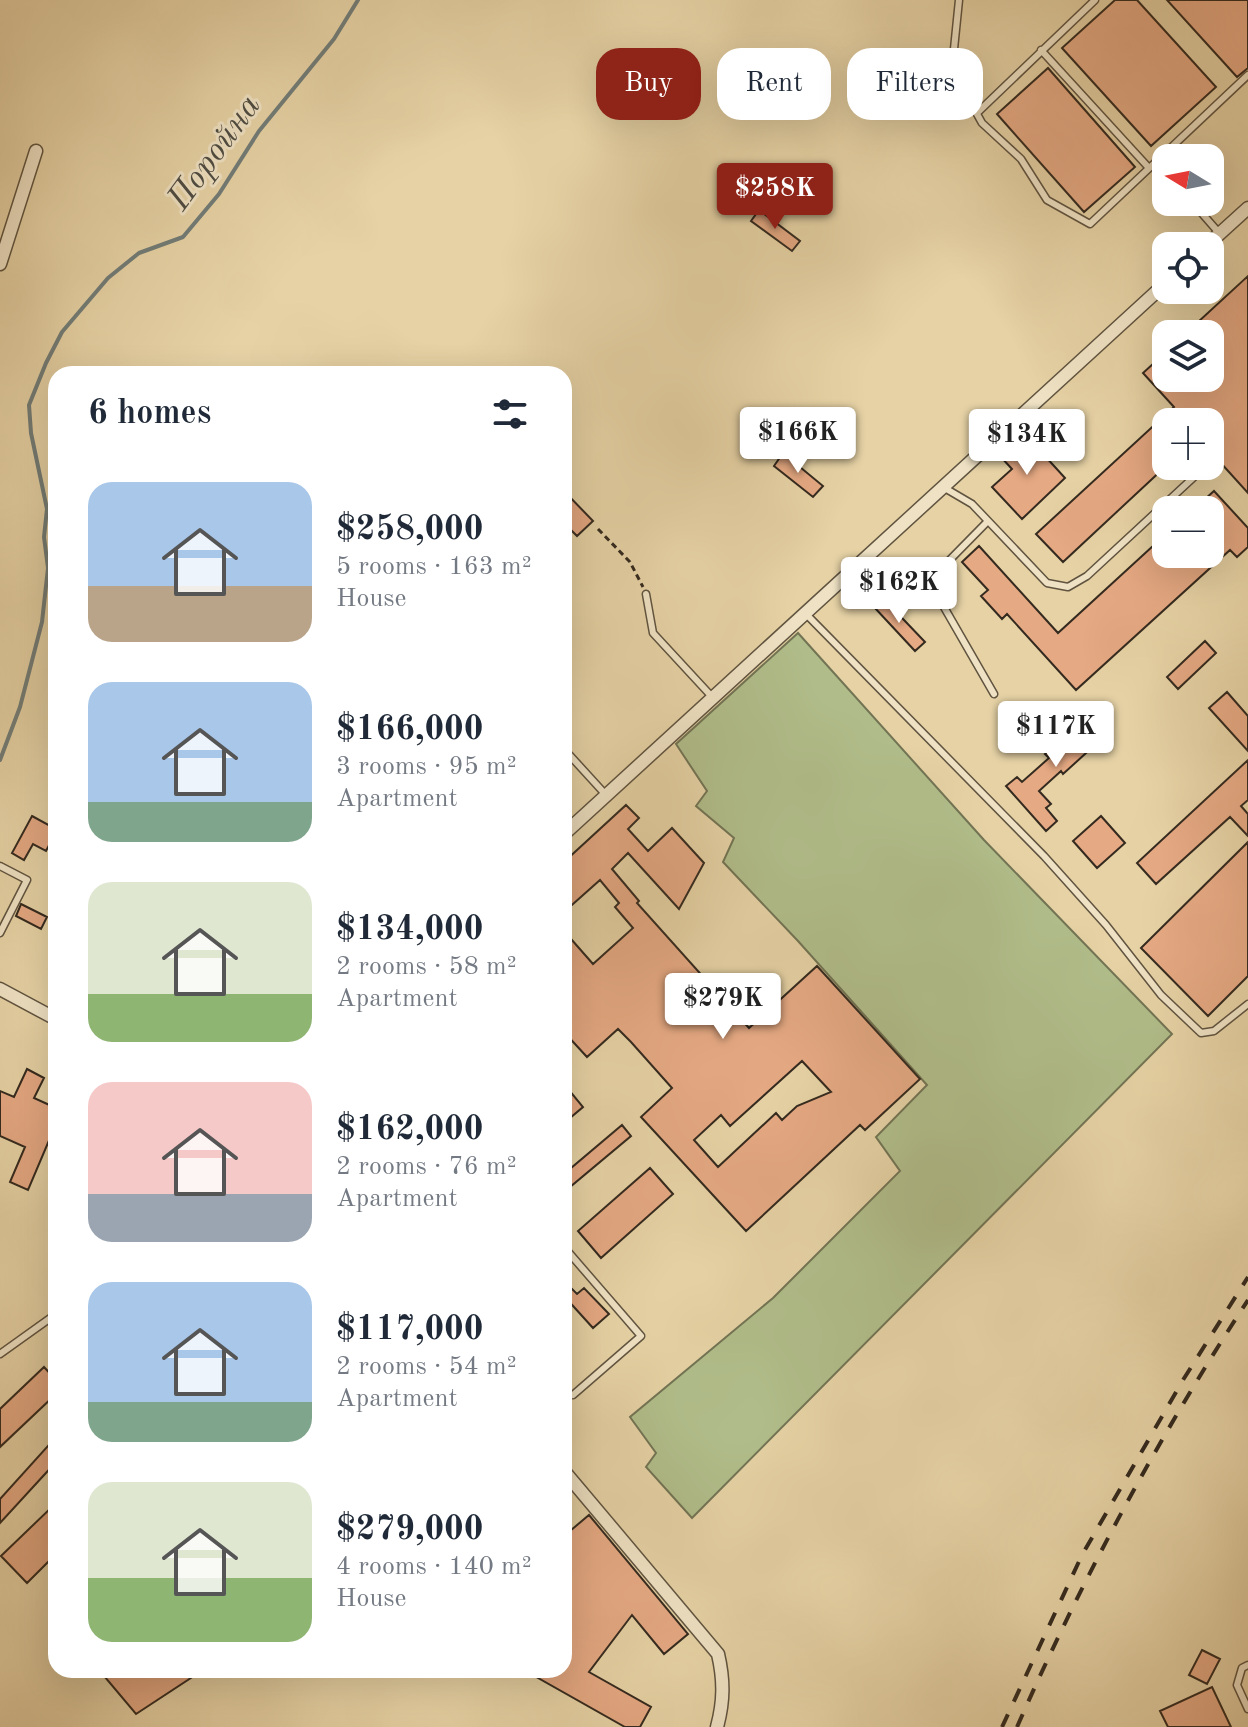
<!DOCTYPE html>
<meta charset="utf-8">
<style>
body{margin:0;font-family:"Old Standard TT",serif;background:#f2f2f3;color:#1f2937;height:100vh;display:flex;flex-direction:column;font-size:30px;white-space:nowrap}
*{box-sizing:border-box;margin:0}
p{font-size:26px;color:#747a83}
.icon{flex:none;width:44px;height:44px;fill:none;stroke:currentColor;stroke-width:2;stroke-linecap:round;stroke-linejoin:round}
.map{position:relative;flex:1;overflow:hidden}
.panel{position:absolute;left:48px;top:366px;width:524px;height:1312px;display:flex;flex-direction:column;background:#fff;border-radius:24px;box-shadow:0 8px 32px #0002}
.panel>*{flex:none}
.guide{position:absolute;left:596px;top:48px;width:532px;height:72px;display:flex;gap:16px}
.needle{width:52px;rotate:280deg}
.buttons{position:absolute;left:1152px;top:144px;display:grid;gap:16px}
.buttons a{display:grid;place-items:center;width:72px;height:72px;border-radius:16px;background:#fff;box-shadow:0 8px 32px #0002;font-size:40px}
.price{position:absolute;translate:-50% -68px;padding:0 18px;border-radius:8px;background:#fff;color:#222;font-size:26px;line-height:52px;filter:drop-shadow(0 2px 4px #0008)}
.price::after{content:'';position:absolute;left:50%;top:48px;width:24px;height:18px;margin-left:-12px;background:inherit;clip-path:polygon(0 0,100% 0,50% 100%)}
.price.active{background:#8f2418;color:#fff}
ul{padding:0;list-style:none}
li{display:flex;align-items:center;gap:24px;height:200px;padding:0 40px}
li span{display:grid;place-items:center;flex:none;width:224px;height:160px;border-radius:24px;color:#555}
li>.icon{margin-inline-start:auto}
span .icon{width:96px;height:96px;fill:#fffc;stroke-width:1}
li b{font-size:34px}
h2{display:flex;justify-content:space-between;align-items:center;height:96px;padding:0 40px;font-size:34px}
.pill{padding:0 28px;border-radius:24px;background:#fff;box-shadow:0 8px 32px #0002;font-size:28px;line-height:72px}
.pill.active{background:#8f2418;color:#fff}
.map>svg:first-child{display:block}
</style>
<div class="map">
<svg width="1248" height="1727" viewBox="0 0 1248 1727">
<rect width="100%" height="100%" fill="#e6d2a5"/>
<filter id="stains"><feTurbulence type="fractalNoise" baseFrequency=".0025" numOctaves="4"/><feColorMatrix values="0 0 0 0 .2 0 0 0 0 .09 0 0 0 0 .02 0 0 0 .5 -.17"/></filter>
<radialGradient id="worn" r=".72"><stop offset=".6" stop-color="#630" stop-opacity="0"/><stop offset="1" stop-color="#630" stop-opacity=".3"/></radialGradient>
<path fill="#b0bd8a" stroke="#727454" stroke-width="2" d="M 798,633 L 984,840 L 1172,1034 L 692,1518 L 646,1467 L 656,1453 L 630,1417 L 773,1298 L 900,1171 L 876,1137 L 927,1085 L 798,941 L 723,862 L 734,838 L 696,806 L 707,791 L 676,744 Z"/>
<g fill="none" stroke-linecap="round" stroke-linejoin="round">
<path stroke="#727d78" stroke-width="4" d="M 0,760 L 20,707 L 42,622 L 48,568 L 44,537 L 47,509 L 31,433 L 29,405 L 46,363 L 62,332 L 108,278 L 139,253 L 183,237 L 219,194 L 259,131 L 334,39 L 358,0"/>
</g>
<path fill="#e5a983" stroke="#342a1f" stroke-width="2" fill-rule="evenodd" d="M 1115,0 L 1137,0 L 1216,87 L 1151,146 L 1062,48 Z
M 1167,0 L 1248,0 L 1248,68 L 1237,77 Z
M 1048,68 L 1135,167 L 1084,212 L 997,114 Z
M 759,210 L 800,241 L 792,251 L 751,221 Z
M 1248,276 L 1248,493 L 1210,451 L 1210,422 L 1166,422 L 1166,466 L 1063,562 L 1036,534 L 1174,407 L 1143,373 L 1166,352 L 1166,378 L 1210,378 L 1210,334 L 1185,334 Z
M 1024,433 L 1065,478 L 1022,519 L 992,487 L 1012,469 L 1000,456 Z
M 783,453 L 823,486 L 813,497 L 774,466 Z
M 564,491 L 593,521 L 577,536 L 564,523 Z
M 1214,491 L 1248,528 L 1248,547 L 1237,557 L 1230,550 L 1076,690 L 1007,614 L 1002,619 L 981,596 L 988,590 L 962,562 L 979,546 L 1058,633 L 1166,534 L 1166,554 L 1210,554 L 1210,510 L 1193,510 Z
M 883,598 L 925,642 L 915,651 L 874,607 Z
M 1205,641 L 1216,653 L 1178,689 L 1167,677 Z
M 1227,692 L 1248,716 L 1248,751 L 1209,708 Z
M 1089,714 L 1107,734 L 1063,774 L 1061,771 L 1039,791 L 1051,804 L 1046,808 L 1057,821 L 1046,831 L 1006,786 L 1017,777 L 1022,782 L 1049,758 L 1045,754 Z
M 1248,760 L 1248,800 L 1241,806 L 1248,814 L 1248,836 L 1230,817 L 1156,884 L 1137,863 Z
M 626,805 L 639,818 L 628,829 L 648,851 L 672,828 L 704,863 L 679,909 L 628,853 L 612,869 L 639,901 L 637,903 L 749,1028 L 817,966 L 920,1079 L 865,1130 L 860,1125 L 746,1231 L 641,1117 L 672,1088 L 631,1042 L 618,1029 L 587,1057 L 564,1032 L 564,931 L 593,964 L 633,928 L 615,907 L 619,903 L 600,880 L 564,912 L 564,862 ZM 802,1061 L 831,1092 L 797,1106 L 782,1120 L 776,1113 L 718,1167 L 694,1140 L 721,1115 L 730,1126 Z
M 32,816 L 56,829 L 56,832 L 46,851 L 33,844 L 24,860 L 12,853 Z
M 1101,816 L 1125,843 L 1097,868 L 1073,841 Z
M 1248,842 L 1248,976 L 1208,1016 L 1141,948 Z
M 21,904 L 47,917 L 41,929 L 16,916 Z
M 27,1069 L 44,1078 L 34,1098 L 56,1108 L 56,1124 L 28,1190 L 10,1182 L 25,1147 L 0,1136 L 0,1091 L 14,1097 Z
M 564,1084 L 583,1107 L 564,1123 Z
M 622,1125 L 631,1136 L 564,1192 L 564,1174 Z
M 650,1168 L 673,1194 L 601,1258 L 578,1231 Z
M 564,1281 L 577,1294 L 584,1288 L 609,1314 L 593,1328 L 564,1296 Z
M 44,1367 L 56,1380 L 56,1394 L 0,1447 L 0,1409 Z
M 56,1437 L 56,1462 L 0,1523 L 0,1499 Z
M 56,1503 L 56,1554 L 27,1583 L 1,1556 Z
M 589,1515 L 688,1634 L 664,1654 L 632,1615 L 589,1672 L 651,1707 L 640,1727 L 625,1727 L 524,1670 L 564,1670 L 564,1536 Z
M 1202,1650 L 1220,1659 L 1207,1684 L 1189,1675 Z
M 99,1670 L 203,1670 L 136,1714 Z
M 1212,1687 L 1231,1727 L 1168,1727 L 1160,1711 Z"/>
<g fill="none" stroke-linecap="round" stroke-linejoin="round">
<g stroke="#605440" stroke-width="9">
<path id="lane" d="M 959,0 L 954,49 L 967,96 L 982,123 L 1021,159 L 1047,200 L 1090,224 L 1248,75
M 1041,50 L 1149,168
M 977,113 L 1095,0
M 1156,161 L 1166,173
M 1192,202 L 1220,234
M 943,487 L 972,504 L 1047,583 L 1068,587 L 1087,576 L 1194,477
M 988,521 L 929,581 L 994,694
M 646,594 L 653,633 L 714,699
M 805,613 L 1044,856 L 1106,925 L 1161,995 L 1201,1033 L 1214,1031 L 1248,1004
M 564,749 L 606,795
M 0,866 L 27,880 L 0,933
M 564,1247 L 641,1336 L 573,1395
M 0,1354 L 56,1314
M 1248,1665 L 1242,1668 L 1237,1685 L 1248,1709"/>
</g>
<g stroke="#605440" stroke-width="15">
<path id="street" d="M 1206,246 L 1248,208
M 0,264 L 36,151
M 564,834 L 1166,283
M 0,989 L 56,1019
M 564,1471 L 718,1654 C 724,1680 724,1701 717,1727"/>
</g>
<path stroke="#342a1f" stroke-width="3" stroke-dasharray="6 4" stroke-linecap="butt" d="M 598,529 L 630,562 L 643,587"/>
<use href="#lane" stroke="#efe2c4" stroke-width="6"/>
<use href="#street" stroke="#efe2c4" stroke-width="12"/>
<path stroke="#342a1f" stroke-width="4" stroke-dasharray="14 14" stroke-linecap="butt" d="M 1002,1727 L 1082,1555 L 1183,1380 L 1248,1277
M 1017,1727 C 1082,1579 1159,1436 1248,1300"/>
</g>
<g text-anchor="middle" dominant-baseline="central" stroke-width="6" stroke-linejoin="round" paint-order="stroke">
<g font-size="34" font-style="italic" fill="#4e4d44" stroke="#efe2c4">
<text transform="translate(215 153) rotate(-54)">Поройна</text>
</g>
</g>
<rect width="100%" height="100%" filter="url(#stains)"/>
<rect width="100%" height="100%" fill="url(#worn)"/>
</svg>
<div class="buttons">
<a><svg class="needle" viewBox="-14 -14 28 28"><path d="M0-13l5 13h-10z" fill="#e53935"/><path d="M0 13l5-13h-10z" fill="#747a83"/></svg></a>
<a><svg class="icon" aria-label="locate" viewBox="0 0 24 24"><circle cx="12" cy="12" r="6"/><path d="M12 2v4M12 18v4M2 12h4M18 12h4"/></svg></a>
<a><svg class="icon" aria-label="layers" viewBox="0 0 24 24"><path d="M12 4l9 5-9 5-9-5zM3 14l9 5 9-5"/></svg></a>
<a>+</a>
<a>−</a>
</div>
<b class="price active" style="left:775px;top:231px">$258K</b>
<b class="price" style="left:798px;top:475px">$166K</b>
<b class="price" style="left:1027px;top:477px">$134K</b>
<b class="price" style="left:899px;top:625px">$162K</b>
<b class="price" style="left:1056px;top:769px">$117K</b>
<b class="price" style="left:723px;top:1041px">$279K</b>
<div class="guide">
<a class="pill active">Buy</a>
<a class="pill">Rent</a>
<a class="pill">Filters</a>
</div>
<section class="panel">
<h2>6 homes<svg class="icon" aria-label="filters" viewBox="0 0 24 24"><path d="M4 7h16M4 17h16"/><circle cx="9" cy="7" r="2"/><circle cx="15" cy="17" r="2"/></svg></h2>
<ul>
<li><span style="background:linear-gradient(#a9c7e8 65%,#b9a48a 0)"><svg class="icon" aria-label="home" viewBox="0 0 24 24"><path d="M3 11l9-7 9 7M6 9v11h12V9"/></svg></span><div><b>$258,000</b><p>5 rooms · 163 m²</p><p>House</p></div></li>
<li><span style="background:linear-gradient(#a9c7e8 75%,#7fa58c 0)"><svg class="icon" aria-label="home" viewBox="0 0 24 24"><path d="M3 11l9-7 9 7M6 9v11h12V9"/></svg></span><div><b>$166,000</b><p>3 rooms · 95 m²</p><p>Apartment</p></div></li>
<li><span style="background:linear-gradient(#dfe7d0 70%,#8fb573 0)"><svg class="icon" aria-label="home" viewBox="0 0 24 24"><path d="M3 11l9-7 9 7M6 9v11h12V9"/></svg></span><div><b>$134,000</b><p>2 rooms · 58 m²</p><p>Apartment</p></div></li>
<li><span style="background:linear-gradient(#f6c9c9 70%,#9aa5b1 0)"><svg class="icon" aria-label="home" viewBox="0 0 24 24"><path d="M3 11l9-7 9 7M6 9v11h12V9"/></svg></span><div><b>$162,000</b><p>2 rooms · 76 m²</p><p>Apartment</p></div></li>
<li><span style="background:linear-gradient(#a9c7e8 75%,#7fa58c 0)"><svg class="icon" aria-label="home" viewBox="0 0 24 24"><path d="M3 11l9-7 9 7M6 9v11h12V9"/></svg></span><div><b>$117,000</b><p>2 rooms · 54 m²</p><p>Apartment</p></div></li>
<li><span style="background:linear-gradient(#dfe7d0 60%,#8fb573 0)"><svg class="icon" aria-label="home" viewBox="0 0 24 24"><path d="M3 11l9-7 9 7M6 9v11h12V9"/></svg></span><div><b>$279,000</b><p>4 rooms · 140 m²</p><p>House</p></div></li>
</ul>
</section>
</div>
